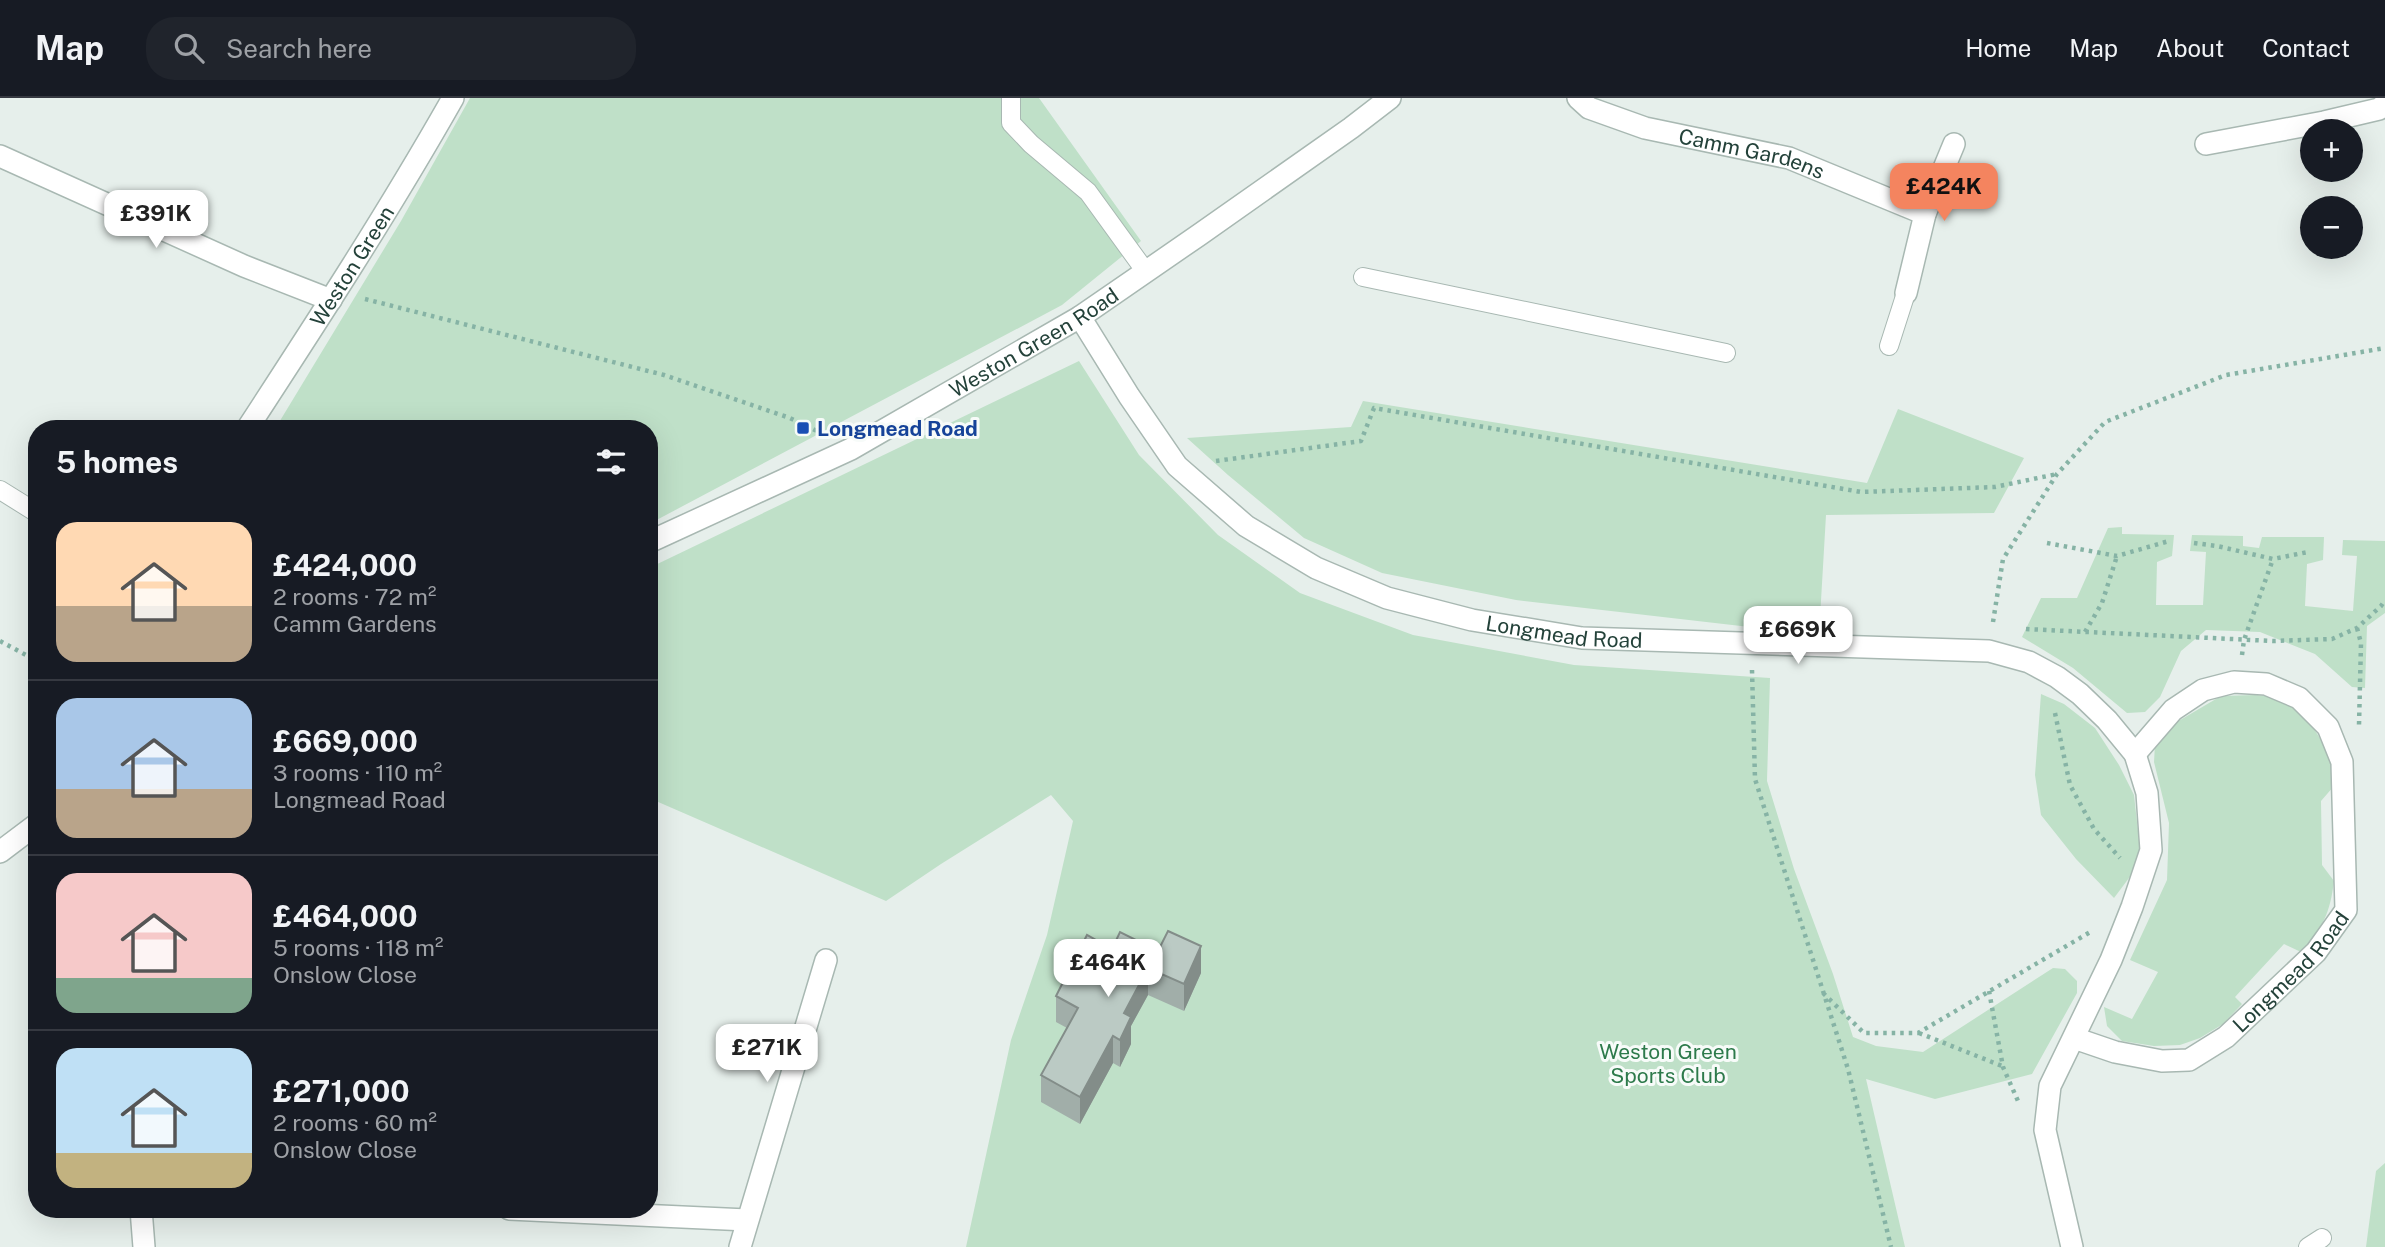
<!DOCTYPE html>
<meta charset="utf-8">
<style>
body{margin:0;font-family:"Public Sans",sans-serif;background:#20242c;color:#f1f3f6;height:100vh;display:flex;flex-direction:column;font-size:26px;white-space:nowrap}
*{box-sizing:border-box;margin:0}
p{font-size:23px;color:#9ea1a6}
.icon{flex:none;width:38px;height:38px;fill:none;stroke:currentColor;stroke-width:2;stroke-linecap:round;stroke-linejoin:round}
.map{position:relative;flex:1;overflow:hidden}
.side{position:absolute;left:28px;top:322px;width:630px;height:798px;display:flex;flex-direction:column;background:#171b24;border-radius:28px;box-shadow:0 7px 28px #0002}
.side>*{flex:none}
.fabs{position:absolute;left:2300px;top:21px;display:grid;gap:14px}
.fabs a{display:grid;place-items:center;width:63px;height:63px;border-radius:50%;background:#171b24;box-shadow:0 7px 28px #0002;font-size:35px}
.price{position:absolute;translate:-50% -60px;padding:0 16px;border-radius:14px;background:#fff;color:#222;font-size:23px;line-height:46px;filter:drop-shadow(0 2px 4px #0008)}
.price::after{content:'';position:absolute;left:50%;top:42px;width:21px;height:16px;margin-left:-10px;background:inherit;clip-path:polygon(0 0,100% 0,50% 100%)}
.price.current{background:#f4845f;color:#111}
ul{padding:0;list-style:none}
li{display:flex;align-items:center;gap:21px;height:175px;padding:0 28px}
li+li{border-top:2px solid #363941}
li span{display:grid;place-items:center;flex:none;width:196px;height:140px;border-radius:21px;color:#555}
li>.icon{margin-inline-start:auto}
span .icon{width:84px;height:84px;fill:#fffc;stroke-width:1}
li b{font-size:30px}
h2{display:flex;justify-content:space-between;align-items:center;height:84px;padding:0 28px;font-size:30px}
header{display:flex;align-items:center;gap:42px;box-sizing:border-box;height:98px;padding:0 35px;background:#171b24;border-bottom:2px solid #363941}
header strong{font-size:33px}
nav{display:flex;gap:38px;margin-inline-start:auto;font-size:24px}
.search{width:490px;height:63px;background:#20242c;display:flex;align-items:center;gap:18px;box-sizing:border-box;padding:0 24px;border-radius:28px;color:#9ea1a6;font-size:26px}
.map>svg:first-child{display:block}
</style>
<header>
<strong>Map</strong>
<div class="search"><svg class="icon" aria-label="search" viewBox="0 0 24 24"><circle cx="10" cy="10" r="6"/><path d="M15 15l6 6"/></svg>Search here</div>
<nav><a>Home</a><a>Map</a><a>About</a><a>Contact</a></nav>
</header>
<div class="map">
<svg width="2385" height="1149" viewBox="0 0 2385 1149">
<rect width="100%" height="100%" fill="#e6efeb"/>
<path fill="#bfe0c8" d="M 470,0 L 1039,0 L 1141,143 L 1062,207 L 649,426 L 649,331 L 275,331 L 401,123 Z
M 1079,263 L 1139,357 L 1218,437 L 1300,495 L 1413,537 L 1574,567 L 1770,580 L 1767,683 L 1794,771 L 1833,876 L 1853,939 L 1876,948 L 1923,954 L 2053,870 L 2065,871 L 2077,883 L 2077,895 L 2032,976 L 1935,1001 L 1866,981 L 1905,1149 L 966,1149 L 1011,942 L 1047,837 L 1073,723 L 1051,697 L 941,766 L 886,803 L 649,700 L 649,470 Z
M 1363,303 L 1867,385 L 1898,311 L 2024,360 L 1994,415 L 1826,417 L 1819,537 L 1516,502 L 1382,475 L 1304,440 L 1228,377 L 1187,340 L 1351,329 Z
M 2122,429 L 2122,436 L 2174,437 L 2172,458 L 2157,464 L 2156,507 L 2203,507 L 2206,454 L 2190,453 L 2192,437 L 2243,438 L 2243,448 L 2259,450 L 2262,439 L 2324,439 L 2323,462 L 2307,466 L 2305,508 L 2353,513 L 2357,458 L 2342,457 L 2343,442 L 2385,443 L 2385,515 L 2367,528 L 2365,590 L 2352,589 L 2315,556 L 2260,534 L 2206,532 L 2181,553 L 2160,599 L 2145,614 L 2127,615 L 2073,570 L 2022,539 L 2041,500 L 2077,500 L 2108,430 Z
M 2041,596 L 2064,606 L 2095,630 L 2119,667 L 2134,697 L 2140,751 L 2135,772 L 2114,800 L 2076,761 L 2041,717 L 2035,677 Z
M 2255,597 C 2263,598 2274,598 2282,602 C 2313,619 2332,654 2334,688 L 2321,703 L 2322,767 L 2334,783 C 2330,815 2323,830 2301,854 L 2284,846 L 2235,899 L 2242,906 L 2223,926 L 2200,940 L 2180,947 L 2154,948 L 2122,943 L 2107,928 L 2104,909 L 2132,921 L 2158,874 L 2130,862 L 2167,782 L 2169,725 L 2154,664 L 2155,646 L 2170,628 L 2221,598 Z
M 2385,1065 L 2385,1149 L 2366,1149 L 2376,1073 Z"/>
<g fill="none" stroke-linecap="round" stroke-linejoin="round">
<g stroke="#a8b8b2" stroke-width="20">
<path id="lane" d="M 1011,0 L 1011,25 L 1031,46 L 1088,94 L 1146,174
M 1363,179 L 1726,255
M 1889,248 L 1906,195
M 0,392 L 37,415
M 2308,1149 L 2322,1140"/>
</g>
<g stroke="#a8b8b2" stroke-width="24">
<g id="street">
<path id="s1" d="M 1578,0 L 1589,10 L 1645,30 L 1789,60 L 1925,116"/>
<path d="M 2206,46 L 2324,24 L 2379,11 L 2385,6"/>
<path d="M 0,58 L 244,168 L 331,202"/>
<path d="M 1906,195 L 1925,116 L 1954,46"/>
<path id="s2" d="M 1080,219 L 1129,298 L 1177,368 L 1246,428 L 1316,470 L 1387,500 L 1472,522 L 1582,540 L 1989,553 L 2029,564 L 2057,579 L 2080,596 L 2107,622 L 2135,656 L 2147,695 L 2151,752 L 2132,809 L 2111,862 L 2050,988 L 2045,1032 L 2072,1149"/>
<path id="s3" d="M 247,331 C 318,222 389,113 453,0"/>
<path id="s4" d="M 649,444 L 851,351 L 1080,219 L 1199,137 L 1351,30 L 1390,0"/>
<path d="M 0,754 L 37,726"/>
<path id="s5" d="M 2074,940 L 2115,954 L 2162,963 L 2189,962 L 2226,939 L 2316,854 L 2346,812 L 2342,664 L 2328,629 L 2299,600 L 2266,586 L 2234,584 L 2203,592 L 2173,612 L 2135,656"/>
<path d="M 141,1111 L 144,1149"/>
<path d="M 509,1111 L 747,1122"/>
<path d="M 740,1149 L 826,862"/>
</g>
</g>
<path stroke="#86b3a5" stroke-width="4.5" stroke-dasharray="3.5 5" stroke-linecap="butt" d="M 365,201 L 664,277 L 790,320 L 819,334
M 1216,363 L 1361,343 L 1374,310 L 1861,394 L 1995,389 L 2057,376
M 2047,445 L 2117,458 L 2169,443
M 2194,445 L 2217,448 L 2273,461 L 2308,454
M 1993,524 L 2003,461 L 2057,376 L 2105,324 L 2226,277 L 2385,250
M 2357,530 L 2361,545 L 2359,627
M 2026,531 L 2273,543 L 2332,541 L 2357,530 L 2381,508 L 2385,502
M 2085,534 L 2102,505 L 2117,458
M 0,543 L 37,563
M 2242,557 L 2244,542 L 2273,461
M 1752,572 L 1755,681 L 1848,971 L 1891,1149
M 2055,615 L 2070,687 L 2094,731 L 2120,760
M 1989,893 L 2003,969 L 2018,1003
M 1823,895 L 1864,935 L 1918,935 L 2092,833
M 1919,935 L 2002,968"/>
<use href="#lane" stroke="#fff" stroke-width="18"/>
<use href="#street" stroke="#fff" stroke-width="21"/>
</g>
<path fill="#a1aea9" d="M 1112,851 L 1201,875 L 1184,913 L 1148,897 L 1131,928 L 1131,946 L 1120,969 L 1113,965 L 1080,1026 L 1041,1004 L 1041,977 L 1067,930 L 1056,924 L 1056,898 Z"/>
<path fill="#838d89" d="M 1201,848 L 1201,875 L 1184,913 L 1184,886 Z
M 1148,870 L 1148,897 L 1131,928 L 1131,946 L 1120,969 L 1120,942 L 1124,915 Z
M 1113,938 L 1113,965 L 1080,1026 L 1080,999 Z"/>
<path fill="#bbcac4" stroke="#838d89" stroke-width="2" d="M 1168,833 L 1201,848 L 1184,886 L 1148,870 L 1124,915 L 1131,919 L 1120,942 L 1113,938 L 1080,999 L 1041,977 L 1078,910 L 1056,898 L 1087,837 L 1112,851 L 1120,834 L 1158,853 Z"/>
<rect fill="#1a4fb4" stroke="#f7fbf9" stroke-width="2.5" x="796" y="323" width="14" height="14" rx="3.5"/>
<g text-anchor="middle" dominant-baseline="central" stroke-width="6" stroke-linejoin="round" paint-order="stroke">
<g font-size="21" fill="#24423a" stroke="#f7fbf9">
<text stroke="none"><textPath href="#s1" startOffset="184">Camm Gardens</textPath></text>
<text stroke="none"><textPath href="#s3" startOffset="194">Weston Green</textPath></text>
<text stroke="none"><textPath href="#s4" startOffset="434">Weston Green Road</textPath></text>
<text stroke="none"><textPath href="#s2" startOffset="609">Longmead Road</textPath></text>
<text stroke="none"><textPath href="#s5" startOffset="254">Longmead Road</textPath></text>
</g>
<g font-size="21" font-weight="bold" fill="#164399" stroke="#f7fbf9" text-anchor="start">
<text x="817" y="330">Longmead Road</text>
</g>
<g font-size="21" fill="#2d7a4b" stroke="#f7fbf9">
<text x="1668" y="953">Weston Green<tspan x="1668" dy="24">Sports Club</tspan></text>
</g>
</g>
</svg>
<div class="fabs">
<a>+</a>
<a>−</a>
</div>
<b class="price current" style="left:1944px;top:125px">£424K</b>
<b class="price" style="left:156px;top:152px">£391K</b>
<b class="price" style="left:1798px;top:568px">£669K</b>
<b class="price" style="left:1108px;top:901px">£464K</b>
<b class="price" style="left:767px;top:986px">£271K</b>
<section class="side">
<h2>5 homes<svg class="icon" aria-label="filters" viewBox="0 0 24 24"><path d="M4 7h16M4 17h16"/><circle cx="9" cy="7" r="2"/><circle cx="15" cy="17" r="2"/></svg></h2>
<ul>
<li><span style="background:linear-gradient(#ffd9b3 60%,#b9a48a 0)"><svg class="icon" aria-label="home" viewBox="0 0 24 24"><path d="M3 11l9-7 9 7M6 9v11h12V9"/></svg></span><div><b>£424,000</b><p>2 rooms · 72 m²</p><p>Camm Gardens</p></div></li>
<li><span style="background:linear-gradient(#a9c7e8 65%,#b9a48a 0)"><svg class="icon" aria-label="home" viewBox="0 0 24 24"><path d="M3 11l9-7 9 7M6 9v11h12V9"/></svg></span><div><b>£669,000</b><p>3 rooms · 110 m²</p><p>Longmead Road</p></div></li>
<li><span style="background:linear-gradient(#f6c9c9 75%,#7fa58c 0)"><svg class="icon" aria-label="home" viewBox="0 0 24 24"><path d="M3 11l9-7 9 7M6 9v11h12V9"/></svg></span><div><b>£464,000</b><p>5 rooms · 118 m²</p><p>Onslow Close</p></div></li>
<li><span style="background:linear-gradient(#bfe0f5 75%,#c2b280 0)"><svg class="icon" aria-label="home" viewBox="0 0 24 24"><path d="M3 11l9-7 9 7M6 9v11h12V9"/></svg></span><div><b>£271,000</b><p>2 rooms · 60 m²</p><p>Onslow Close</p></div></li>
</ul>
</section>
</div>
